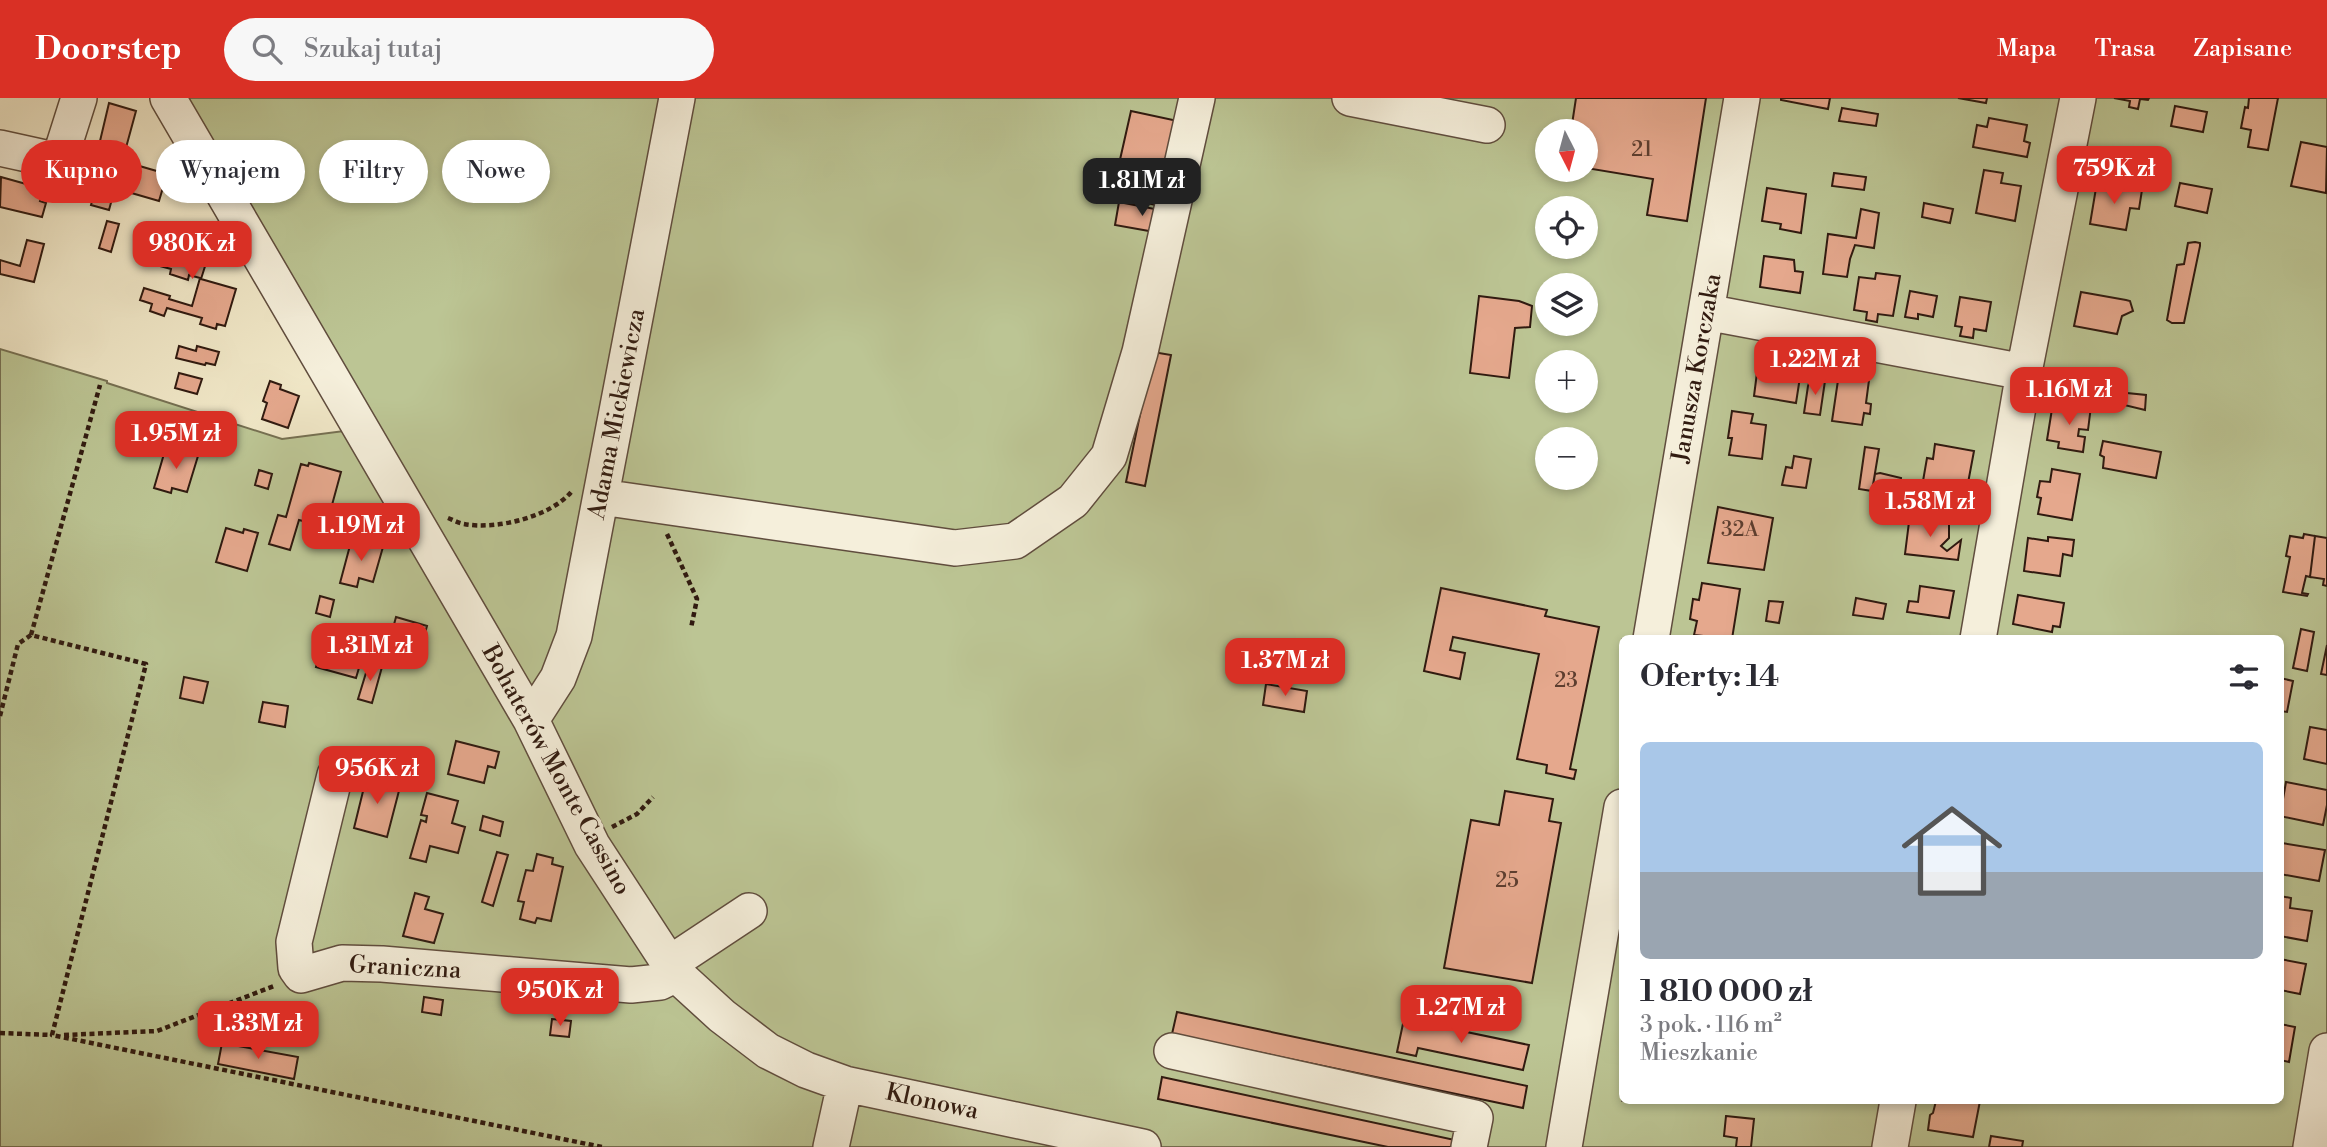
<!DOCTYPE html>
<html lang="pl">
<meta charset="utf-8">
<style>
body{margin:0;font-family:"Libre Bodoni",serif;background:#f7f7f7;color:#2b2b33;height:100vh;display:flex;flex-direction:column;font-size:26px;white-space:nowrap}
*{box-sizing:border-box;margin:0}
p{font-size:23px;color:#7c7c81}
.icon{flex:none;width:38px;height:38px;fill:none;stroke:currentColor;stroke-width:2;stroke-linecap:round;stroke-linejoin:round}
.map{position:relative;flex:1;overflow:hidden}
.drawer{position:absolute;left:1619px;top:537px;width:665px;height:469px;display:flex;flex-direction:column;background:#fff;border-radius:10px;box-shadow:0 4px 10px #0003}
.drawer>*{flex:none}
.hud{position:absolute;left:21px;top:42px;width:665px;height:63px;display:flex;gap:14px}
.needle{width:46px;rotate:174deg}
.fabs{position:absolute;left:1535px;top:21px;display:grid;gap:14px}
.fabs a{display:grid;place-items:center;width:63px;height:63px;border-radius:50%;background:#fff;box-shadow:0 4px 10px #0003;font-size:35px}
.price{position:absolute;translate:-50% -60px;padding:0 16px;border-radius:14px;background:#d93025;color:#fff;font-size:23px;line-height:46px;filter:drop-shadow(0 2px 4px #0008)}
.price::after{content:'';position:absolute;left:50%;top:42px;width:21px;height:16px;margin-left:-10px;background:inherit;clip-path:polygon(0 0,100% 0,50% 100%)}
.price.selected{background:#222;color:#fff}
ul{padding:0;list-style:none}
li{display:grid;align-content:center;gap:14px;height:371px;padding:0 21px}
li span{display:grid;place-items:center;height:217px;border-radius:10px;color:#555}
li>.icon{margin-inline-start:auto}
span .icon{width:126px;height:126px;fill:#fffc;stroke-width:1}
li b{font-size:30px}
h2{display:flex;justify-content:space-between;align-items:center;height:84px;padding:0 21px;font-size:30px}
.pill{padding:0 24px;border-radius:32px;background:#fff;box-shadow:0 4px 10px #0003;font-size:24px;line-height:63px}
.pill.selected{background:#d93025;color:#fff}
header{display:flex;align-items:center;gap:42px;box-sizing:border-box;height:98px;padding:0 35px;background:#d93025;color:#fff}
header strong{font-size:33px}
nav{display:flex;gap:38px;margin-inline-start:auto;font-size:24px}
.search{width:490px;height:63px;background:#f7f7f7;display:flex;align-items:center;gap:18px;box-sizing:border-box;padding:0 24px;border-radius:38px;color:#7c7c81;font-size:26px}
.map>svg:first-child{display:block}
</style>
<header>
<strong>Doorstep</strong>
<div class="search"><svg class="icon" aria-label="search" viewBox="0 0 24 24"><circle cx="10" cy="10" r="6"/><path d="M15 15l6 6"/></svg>Szukaj tutaj</div>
<nav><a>Mapa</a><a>Trasa</a><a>Zapisane</a></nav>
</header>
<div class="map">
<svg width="2327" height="1049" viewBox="0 0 2327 1049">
<rect width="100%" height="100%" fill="#f0e7c7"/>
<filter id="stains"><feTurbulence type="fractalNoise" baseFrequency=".00286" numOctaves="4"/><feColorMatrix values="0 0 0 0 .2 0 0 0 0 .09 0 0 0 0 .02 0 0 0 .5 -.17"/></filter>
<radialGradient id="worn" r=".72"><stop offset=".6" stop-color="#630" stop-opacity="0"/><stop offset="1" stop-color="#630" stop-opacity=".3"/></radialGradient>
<path fill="#bcc594" stroke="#767052" stroke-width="2" fill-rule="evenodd" d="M 161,0 L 2327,0 L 2327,1049 L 0,1049 L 0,251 L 107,283 L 107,285 L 282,341 L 360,331 ZM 1547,33 L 1586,33 L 1586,72 L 1547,72 ZM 1547,110 L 1586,110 L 1586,149 L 1547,149 ZM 1547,187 L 1586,187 L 1586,226 L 1547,226 ZM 1547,264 L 1586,264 L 1586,303 L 1547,303 ZM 1547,341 L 1586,341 L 1586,380 L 1547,380 ZM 1622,541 L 2280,541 L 2280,1003 L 1622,1003 Z"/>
<path fill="#e5a88d" stroke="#301a10" stroke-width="2" d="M 1576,0 L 1706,0 L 1687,123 L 1647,117 L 1653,81 L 1586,70 L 1586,33 L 1571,33 Z
M 1781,0 L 1830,0 L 1828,11 L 1781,2 Z
M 1958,0 L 1987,0 L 1986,5 Z
M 2114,0 L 2149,0 L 2148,2 L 2140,1 L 2138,11 L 2129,9 L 2130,3 Z
M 2249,0 L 2278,0 L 2268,52 L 2248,49 L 2251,32 L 2241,30 L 2245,9 L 2248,10 Z
M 109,5 L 136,13 L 109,112 L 91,107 L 99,78 L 106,79 L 115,47 L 100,43 Z
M 2175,8 L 2207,14 L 2203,34 L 2171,28 Z
M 1842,10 L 1878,16 L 1876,28 L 1839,23 Z
M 1131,13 L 1187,25 L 1169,110 L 1112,97 Z
M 1989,20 L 2027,27 L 2024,43 L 2030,45 L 2027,59 L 1973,49 L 1977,27 L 1987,29 Z
M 2301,44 L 2327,49 L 2326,95 L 2291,88 Z
M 136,67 L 167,76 L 159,103 L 128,94 Z
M 1984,72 L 2003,75 L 2001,85 L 2021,88 L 2015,123 L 1976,115 Z
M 1834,75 L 1866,79 L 1864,92 L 1832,88 Z
M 1,79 L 44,91 L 40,103 L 46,105 L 42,119 L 0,109 Z
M 2180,85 L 2212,91 L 2207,115 L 2175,108 Z
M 2106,86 L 2142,92 L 2139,111 L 2130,110 L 2126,132 L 2090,126 L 2096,90 L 2106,91 Z
M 1767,90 L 1806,96 L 1801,135 L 1780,131 L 1781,126 L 1762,123 Z
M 1119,104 L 1170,114 L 1166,136 L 1115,127 Z
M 1924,105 L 1953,111 L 1950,125 L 1922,119 Z
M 1861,111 L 1879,115 L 1874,150 L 1855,147 L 1850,161 L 1847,179 L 1823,176 L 1828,136 L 1856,140 Z
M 107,123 L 119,126 L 111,154 L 99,150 Z
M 171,130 L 213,143 L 201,181 L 236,191 L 225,228 L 217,226 L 216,231 L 200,226 L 202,220 L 167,210 L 164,218 L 150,213 L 152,206 L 140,202 L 144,190 L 170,198 L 169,201 L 192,208 L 200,180 L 189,177 L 188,182 L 170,176 L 171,171 L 160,168 Z
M 27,142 L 44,146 L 34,184 L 0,176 L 0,162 L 20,168 Z
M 2195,144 L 2200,145 L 2200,148 L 2184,225 L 2172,225 L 2167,222 L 2177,167 L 2184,166 L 2188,145 Z
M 1764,158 L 1794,162 L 1795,173 L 1803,174 L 1800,195 L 1760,189 Z
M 1876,175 L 1900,178 L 1893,218 L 1878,216 L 1877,224 L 1866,222 L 1867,214 L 1854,212 L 1859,179 L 1875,181 Z
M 1910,193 L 1937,198 L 1933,219 L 1918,216 L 1918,221 L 1905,219 Z
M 2081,194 L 2126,202 L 2130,203 L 2133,213 L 2122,218 L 2117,236 L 2074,228 Z
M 1479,198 L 1519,203 L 1532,208 L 1530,229 L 1515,230 L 1509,280 L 1470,275 Z
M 1960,199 L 1991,204 L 1986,233 L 1974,231 L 1973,240 L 1960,238 L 1962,229 L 1955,228 Z
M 179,248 L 196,253 L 197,248 L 219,254 L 215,267 L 206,265 L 205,267 L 176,260 Z
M 1153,254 L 1171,257 L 1145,388 L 1126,384 Z
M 1759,259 L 1802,266 L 1796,305 L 1754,298 Z
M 1841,262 L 1871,267 L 1866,305 L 1871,306 L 1870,316 L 1864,315 L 1862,327 L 1832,323 Z
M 179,275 L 202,281 L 197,296 L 175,290 Z
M 1811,280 L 1825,283 L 1820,317 L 1804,315 L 1808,288 Z
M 270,283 L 281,287 L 280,291 L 299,298 L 288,330 L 262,321 L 267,305 L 263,303 Z
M 2117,294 L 2146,297 L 2145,312 L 2116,305 Z
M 2066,305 L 2091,308 L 2088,332 L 2079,331 L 2078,338 L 2085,339 L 2083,354 L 2058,350 L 2059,344 L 2047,342 L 2052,311 L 2065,313 Z
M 1732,313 L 1753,316 L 1751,325 L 1766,327 L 1762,361 L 1729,357 L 1732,340 L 1728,340 Z
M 2103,343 L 2161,354 L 2156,380 L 2103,370 L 2104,359 L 2100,357 Z
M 1935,346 L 1974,353 L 1968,385 L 1961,384 L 1960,390 L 1923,383 L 1927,360 L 1933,361 Z
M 166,349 L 198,358 L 187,394 L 172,390 L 171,395 L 154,390 Z
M 1865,349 L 1879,351 L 1872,393 L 1859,391 Z
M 1794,358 L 1811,361 L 1806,390 L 1782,387 L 1786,369 L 1792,370 Z
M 309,365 L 341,374 L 326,429 L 299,422 L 290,452 L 269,446 L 278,417 L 286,419 L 301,366 L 308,368 Z
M 2052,371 L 2080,376 L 2072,422 L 2038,416 L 2041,400 L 2037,399 L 2040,383 L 2050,384 Z
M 259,372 L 272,376 L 268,391 L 255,387 Z
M 1880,375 L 1901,380 L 1899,397 L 1872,393 L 1875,376 Z
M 1718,409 L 1773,420 L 1764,472 L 1708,465 Z
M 1910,416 L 1949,424 L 1949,440 L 1941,448 L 1947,453 L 1961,442 L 1958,462 L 1905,456 Z
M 226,430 L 243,435 L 244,431 L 258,435 L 247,473 L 216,464 Z
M 2304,436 L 2315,438 L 2310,479 L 2306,478 L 2302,495 L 2308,496 L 2307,498 L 2283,494 L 2290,459 L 2286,458 L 2290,438 L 2303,440 Z
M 2315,438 L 2327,440 L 2327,488 L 2323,487 L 2324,481 L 2310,479 Z
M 2048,439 L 2074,442 L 2072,458 L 2063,456 L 2060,478 L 2024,473 L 2028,440 L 2048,443 Z
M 352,440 L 383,449 L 373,484 L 359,480 L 357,489 L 340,485 Z
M 1702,485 L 1740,491 L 1732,541 L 1694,537 L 1697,523 L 1690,521 L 1693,501 L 1699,502 Z
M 1920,488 L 1954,493 L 1949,520 L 1907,514 L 1909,503 L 1918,504 Z
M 1441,490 L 1547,512 L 1545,518 L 1599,529 L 1570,671 L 1576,672 L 1574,681 L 1546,675 L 1547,667 L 1517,661 L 1539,556 L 1453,539 L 1450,552 L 1465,555 L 1460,581 L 1424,573 Z
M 2018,497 L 2064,505 L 2060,529 L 2053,528 L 2052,534 L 2013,526 Z
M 320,498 L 334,502 L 330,519 L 316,515 Z
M 1856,500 L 1886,506 L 1883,521 L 1853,517 Z
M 1769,503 L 1783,504 L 1779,525 L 1766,523 Z
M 396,519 L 427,528 L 416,567 L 395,561 L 397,552 L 388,549 Z
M 2301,531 L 2314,534 L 2307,573 L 2293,570 Z
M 326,533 L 360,542 L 355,561 L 361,563 L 356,580 L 316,569 Z
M 2327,547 L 2327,577 L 2321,576 Z
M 369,565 L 382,569 L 372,605 L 358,601 Z
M 184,579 L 208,584 L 203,605 L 180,600 Z
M 2280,580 L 2293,583 L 2287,614 L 2280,613 Z
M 1266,586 L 1307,593 L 1304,614 L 1263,607 Z
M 263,604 L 288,608 L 285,629 L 259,624 Z
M 2310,629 L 2327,632 L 2327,666 L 2304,661 Z
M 456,643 L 499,654 L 495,670 L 488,668 L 484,685 L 448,676 Z
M 367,677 L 401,685 L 387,739 L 354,730 Z
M 2286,684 L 2327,692 L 2327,707 L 2323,727 L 2280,718 Z
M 1505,693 L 1553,701 L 1549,723 L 1561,725 L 1532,885 L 1444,870 L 1471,722 L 1499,727 Z
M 427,695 L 458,703 L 452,725 L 465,729 L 458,755 L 430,748 L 426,764 L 410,760 L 421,722 L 426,724 L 427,718 L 421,717 Z
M 483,718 L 503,724 L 500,738 L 480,732 Z
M 2282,745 L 2325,752 L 2319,783 L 2280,776 Z
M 497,754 L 508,757 L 493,808 L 482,804 Z
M 537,756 L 553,760 L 552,766 L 563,769 L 551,823 L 537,820 L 535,825 L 520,821 L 524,804 L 518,803 L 526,772 L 533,773 Z
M 415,795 L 429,799 L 425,811 L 443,816 L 434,845 L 403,838 Z
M 2280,798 L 2291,800 L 2290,810 L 2312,813 L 2307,843 L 2280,838 Z
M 2280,861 L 2306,866 L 2300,896 L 2280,892 Z
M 424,899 L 443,902 L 441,917 L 422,914 Z
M 1177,914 L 1527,988 L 1523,1010 L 1172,936 Z
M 552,921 L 571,923 L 569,939 L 550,937 Z
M 1404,921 L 1529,947 L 1523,972 L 1418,950 L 1416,958 L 1397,954 Z
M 2280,926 L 2295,929 L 2289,964 L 2280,962 Z
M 222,945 L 298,959 L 294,981 L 218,966 Z
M 1162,979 L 1464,1044 L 1463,1049 L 1388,1049 L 1158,1001 Z
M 1936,1003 L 1980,1003 L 1973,1039 L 1928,1032 L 1930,1017 L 1933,1015 Z
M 1726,1018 L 1754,1021 L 1751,1049 L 1736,1049 L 1737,1040 L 1724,1038 Z
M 1991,1038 L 2023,1043 L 2022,1049 L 1989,1049 Z"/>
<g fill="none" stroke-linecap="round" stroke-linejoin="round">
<g stroke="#604d3e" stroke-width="38">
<path id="minor" d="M 168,0 L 531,622 L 592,747 L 676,876 L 722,918 L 768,953 L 806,972 L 845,986 L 1143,1049
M 1350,0 L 1487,27
M 0,50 L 59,63 L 79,0
M 1706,214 L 2024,274
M 601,399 L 955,450 L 1015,443 L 1073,403 L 1109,358 L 1140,254 L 1197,0
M 1651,541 L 1742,0
M 1978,541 L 2024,274 L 2078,0
M 531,622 L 558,580 L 574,538 L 677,0
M 335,677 L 294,844 L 296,870 L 301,877 L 342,865 L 382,866 L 631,887 L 660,884 L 676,876
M 669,866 L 749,813
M 1172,953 L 1475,1020 L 1469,1049
M 831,1049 L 845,986
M 1564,1049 L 1622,709
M 1890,1049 L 1898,1003
M 2311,1049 L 2327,953"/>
</g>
<path stroke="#301a10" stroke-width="4.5" stroke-dasharray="5 3.5" stroke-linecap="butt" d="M 448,420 C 453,422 458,425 464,426 C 496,432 551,419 572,393
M 667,436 L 697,501 L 691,530
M 31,537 L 100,287
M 0,618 L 18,546 L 31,537 L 146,566 L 52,937 L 602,1049
M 612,729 L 637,716 L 653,699
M 0,935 L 52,937
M 64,937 L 157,933 L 274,888"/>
<use href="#minor" stroke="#f5efdb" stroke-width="35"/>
</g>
<g text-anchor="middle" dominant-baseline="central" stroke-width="7" stroke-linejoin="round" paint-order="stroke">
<g font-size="21" fill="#5d3e2f">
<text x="1642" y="52">21</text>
<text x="1740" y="432">32A</text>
<text x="1566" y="583">23</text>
<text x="1507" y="783">25</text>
</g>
<g font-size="24" fill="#301a10" stroke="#f5efdb">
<text transform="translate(1697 270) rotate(-80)">Janusza Korczaka</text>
<text transform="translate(617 316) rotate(-79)">Adama Mickiewicza</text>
<text transform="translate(556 672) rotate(61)">Bohaterów Monte Cassino</text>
<text transform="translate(405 870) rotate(3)">Graniczna</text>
<text transform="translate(932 1004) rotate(12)">Klonowa</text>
</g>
</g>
<rect width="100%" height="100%" filter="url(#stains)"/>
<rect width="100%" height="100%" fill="url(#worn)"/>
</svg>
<div class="fabs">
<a><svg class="needle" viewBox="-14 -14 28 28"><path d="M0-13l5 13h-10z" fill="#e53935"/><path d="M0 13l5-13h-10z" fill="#7c7c81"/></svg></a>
<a><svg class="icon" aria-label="locate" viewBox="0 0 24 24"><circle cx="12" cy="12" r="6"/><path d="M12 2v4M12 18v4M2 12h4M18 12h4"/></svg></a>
<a><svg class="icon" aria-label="layers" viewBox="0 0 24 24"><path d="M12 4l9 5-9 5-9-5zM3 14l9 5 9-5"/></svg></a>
<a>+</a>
<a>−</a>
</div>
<b class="price" style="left:2114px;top:108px">759K zł</b>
<b class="price selected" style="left:1142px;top:120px">1.81M zł</b>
<b class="price" style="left:192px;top:183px">980K zł</b>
<b class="price" style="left:1815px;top:299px">1.22M zł</b>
<b class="price" style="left:2069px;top:329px">1.16M zł</b>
<b class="price" style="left:176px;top:373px">1.95M zł</b>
<b class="price" style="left:1930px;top:441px">1.58M zł</b>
<b class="price" style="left:361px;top:465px">1.19M zł</b>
<b class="price" style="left:370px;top:585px">1.31M zł</b>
<b class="price" style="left:1285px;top:600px">1.37M zł</b>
<b class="price" style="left:377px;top:708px">956K zł</b>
<b class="price" style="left:560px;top:930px">950K zł</b>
<b class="price" style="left:1461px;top:947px">1.27M zł</b>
<b class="price" style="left:258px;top:963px">1.33M zł</b>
<div class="hud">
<a class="pill selected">Kupno</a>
<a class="pill">Wynajem</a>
<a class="pill">Filtry</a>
<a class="pill">Nowe</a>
</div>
<section class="drawer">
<h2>Oferty: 14<svg class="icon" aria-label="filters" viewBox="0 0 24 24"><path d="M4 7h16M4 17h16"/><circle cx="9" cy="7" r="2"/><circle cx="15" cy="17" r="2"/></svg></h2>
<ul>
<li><span style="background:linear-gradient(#a9c7e8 60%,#9aa5b1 0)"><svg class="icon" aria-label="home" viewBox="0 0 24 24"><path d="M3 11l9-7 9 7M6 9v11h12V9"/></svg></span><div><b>1 810 000 zł</b><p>3 pok. · 116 m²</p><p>Mieszkanie</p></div></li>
</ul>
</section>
</div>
